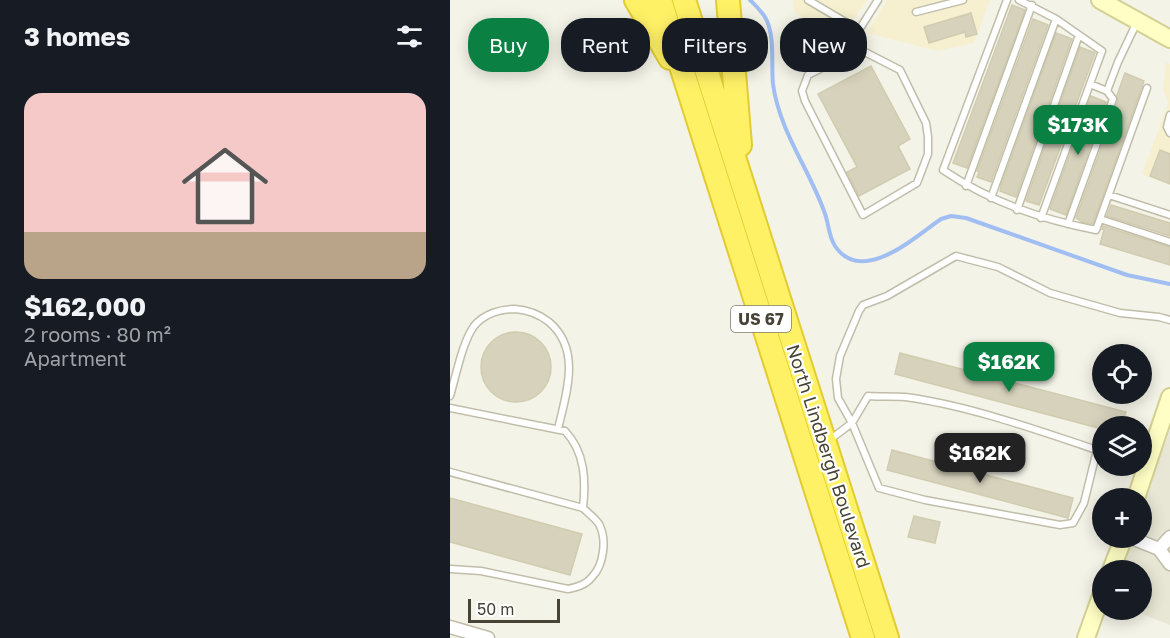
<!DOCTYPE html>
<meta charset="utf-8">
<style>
body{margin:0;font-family:"Golos Text",sans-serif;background:#242831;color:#f1f3f6;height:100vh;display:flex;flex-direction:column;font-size:22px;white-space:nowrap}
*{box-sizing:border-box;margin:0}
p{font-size:20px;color:#9ea1a6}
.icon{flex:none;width:33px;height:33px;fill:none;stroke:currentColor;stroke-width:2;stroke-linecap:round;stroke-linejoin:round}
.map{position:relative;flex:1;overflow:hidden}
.side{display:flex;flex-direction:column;background:#171b24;width:450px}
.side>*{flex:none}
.banner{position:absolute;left:18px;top:18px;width:570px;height:54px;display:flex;gap:12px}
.tools{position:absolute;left:642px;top:344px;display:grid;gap:12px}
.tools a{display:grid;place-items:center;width:60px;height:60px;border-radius:50%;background:#171b24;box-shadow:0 3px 15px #0003;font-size:30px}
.scale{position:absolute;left:18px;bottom:15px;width:92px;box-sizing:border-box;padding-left:6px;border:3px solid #474435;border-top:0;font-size:16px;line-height:21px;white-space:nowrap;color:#474435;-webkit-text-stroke:4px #fff;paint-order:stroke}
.price{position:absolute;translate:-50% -51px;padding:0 14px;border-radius:12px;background:#0b8043;color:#fff;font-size:20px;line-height:39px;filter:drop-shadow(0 2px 3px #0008)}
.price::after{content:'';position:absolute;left:50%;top:36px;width:18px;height:14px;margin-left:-9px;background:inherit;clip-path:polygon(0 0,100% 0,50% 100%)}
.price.current{background:#222;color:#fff}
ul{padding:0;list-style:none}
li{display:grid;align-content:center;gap:12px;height:318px;padding:0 24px}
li+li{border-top:2px solid #363941}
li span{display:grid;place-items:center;height:186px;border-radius:18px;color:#555}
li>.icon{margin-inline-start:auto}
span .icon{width:108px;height:108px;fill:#fffc;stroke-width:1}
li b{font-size:26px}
h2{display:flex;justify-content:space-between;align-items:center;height:72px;padding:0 24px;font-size:26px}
.chip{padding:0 21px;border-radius:24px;background:#171b24;box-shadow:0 3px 15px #0003;font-size:21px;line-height:54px}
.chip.current{background:#0b8043;color:#fff}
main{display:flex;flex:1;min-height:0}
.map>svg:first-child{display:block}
</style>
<main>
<section class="side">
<h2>3 homes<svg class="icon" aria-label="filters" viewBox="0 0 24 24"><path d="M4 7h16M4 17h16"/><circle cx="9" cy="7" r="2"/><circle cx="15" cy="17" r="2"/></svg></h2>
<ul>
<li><span style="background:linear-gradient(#f6c9c9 75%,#b9a48a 0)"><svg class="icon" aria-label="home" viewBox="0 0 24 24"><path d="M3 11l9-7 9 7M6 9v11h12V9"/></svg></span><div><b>$162,000</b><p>2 rooms · 80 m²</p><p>Apartment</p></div></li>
</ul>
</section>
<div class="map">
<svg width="720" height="638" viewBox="0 0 720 638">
<rect width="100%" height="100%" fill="#f4f3e7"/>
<path fill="#e8e7d5" d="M 720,430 L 720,625 L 679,609 L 692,609 L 692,570 L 668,570 L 680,537 L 692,537 L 692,506 Z"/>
<path fill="#f6f0d1" d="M 343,0 L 417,0 L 390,40 L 344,12 Z
M 437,0 L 540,0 L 524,43 L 487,51 L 417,33 Z
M 716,62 L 720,64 L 720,185 L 692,174 L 718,103 L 713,89 Z"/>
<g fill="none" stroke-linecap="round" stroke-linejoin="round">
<path stroke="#a1bef3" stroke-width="4" d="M 300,0 C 306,6 314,13 317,21 C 325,40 321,64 323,84 C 329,130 359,169 374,211 C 379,223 378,235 385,246 C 412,286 465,237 491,219 L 501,216 L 516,218 L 677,275 L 720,284"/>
</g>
<path fill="#d6d2bc" stroke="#d1ccaf" stroke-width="1.5" d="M 562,5 L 575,10 L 517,168 L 503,163 Z
M 521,13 L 527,34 L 516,37 L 515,32 L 479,43 L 474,27 Z
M 583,19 L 598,25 L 541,182 L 527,177 L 529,172 L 527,171 Z
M 606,33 L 622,39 L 620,44 L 566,197 L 563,196 L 550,191 L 551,186 Z
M 630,47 L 645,53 L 589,205 L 576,201 Z
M 421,66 L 460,139 L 448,146 L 460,169 L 409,196 L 397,172 L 407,167 L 368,94 Z
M 675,73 L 694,81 L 643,224 L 632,222 L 626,218 L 668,101 L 667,95 Z
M 641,96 L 656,102 L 616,215 L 600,209 Z
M 710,150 L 720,154 L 720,184 L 700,176 Z
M 661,205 L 720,223 L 720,236 L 657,216 Z
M 653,226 L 720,247 L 720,265 L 650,244 L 654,230 L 652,229 Z
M31 367a35 35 0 1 1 70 0a35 35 0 1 1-70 0Z
M 450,353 L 676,412 L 672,426 L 652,426 L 652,429 L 445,374 Z
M 442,450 L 623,498 L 618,518 L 437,470 Z
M 0,498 L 132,534 L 120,575 L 0,542 Z
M 464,516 L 490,522 L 485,543 L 458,537 Z"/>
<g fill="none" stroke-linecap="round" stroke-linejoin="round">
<g stroke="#c0bda9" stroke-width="9">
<path id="lane" d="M 358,0 L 409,30
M 557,0 L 493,170 C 541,202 590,219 646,230 L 697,88
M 569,0 L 606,19 L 652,51 L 591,218
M 466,12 L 513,0
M 409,49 L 450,70 L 476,123 L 478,137 L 478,154 L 467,183 L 413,215 L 355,101 L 352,91 L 358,75 Z
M 409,49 L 409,30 L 428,0
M 657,91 L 668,62 L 687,22
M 720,115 L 717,127 L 720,133
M 516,186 L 582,5
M 659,195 L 720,215
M 541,198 L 606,19
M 567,210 L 629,35
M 650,219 L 720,242
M 618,224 L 663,99 L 657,91 L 640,84
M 0,396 C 6,376 12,343 24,326 C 34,314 50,309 65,309 C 78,310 89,314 99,322 C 132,350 116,394 108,429
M 0,408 L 115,431 C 135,452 136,480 133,508
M 378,441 L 402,423 L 418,396 C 430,397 443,396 455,397 C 517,405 587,430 647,450 L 634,503 L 623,523 L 610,525 L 475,500 L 429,488 L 402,423 L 388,398 L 386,379 L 390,356 L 409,311 L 413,305 L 437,296 L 506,256 L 548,267 L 600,293 L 670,313 L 709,317 L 720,320
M 0,472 L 133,508 C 138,513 145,518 149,524 C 157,539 154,565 142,577 C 136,585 127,587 118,589 L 31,571 L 0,569"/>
</g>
<g stroke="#c0bda9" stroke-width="15">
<path id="street" d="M 679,537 L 709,549 L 720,564
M 709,549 L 720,537
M 0,627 L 38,638"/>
</g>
<g stroke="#d2d093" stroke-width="20">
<path id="secondary" d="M 650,0 L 720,39
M 686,498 L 720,397
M 661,570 L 674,537
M 636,638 L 652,593"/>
</g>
<g stroke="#e2cc32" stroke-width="26">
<path id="highway" d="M 186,0 L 220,58
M 210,0 L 413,638
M 234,0 L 437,638
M 278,0 L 290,145"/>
</g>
<use href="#lane" stroke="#fff" stroke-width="6"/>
<use href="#street" stroke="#fff" stroke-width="12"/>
<use href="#secondary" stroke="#ffffc5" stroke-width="16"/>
<use href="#highway" stroke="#fff166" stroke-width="22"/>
</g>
<g text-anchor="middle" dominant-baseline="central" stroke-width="4.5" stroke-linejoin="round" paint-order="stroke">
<rect fill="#fff" stroke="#7e7c72" stroke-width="1.5" x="281" y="306" width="60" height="26" rx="4.5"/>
<g font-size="16" font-weight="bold" fill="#474435">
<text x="311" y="319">US 67</text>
</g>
<g font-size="18" fill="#474435" stroke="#fff">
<text transform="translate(379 456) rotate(72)">North Lindbergh Boulevard</text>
</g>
</g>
</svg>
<div class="tools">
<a><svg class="icon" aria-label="locate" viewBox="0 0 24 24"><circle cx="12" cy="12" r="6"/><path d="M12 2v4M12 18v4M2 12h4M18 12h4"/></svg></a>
<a><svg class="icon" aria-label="layers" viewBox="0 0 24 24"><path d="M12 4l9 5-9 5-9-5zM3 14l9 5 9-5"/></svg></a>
<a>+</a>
<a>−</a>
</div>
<div class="scale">50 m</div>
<b class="price" style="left:628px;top:156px">$173K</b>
<b class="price" style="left:559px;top:393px">$162K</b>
<b class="price current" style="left:530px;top:484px">$162K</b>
<div class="banner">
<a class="chip current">Buy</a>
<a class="chip">Rent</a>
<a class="chip">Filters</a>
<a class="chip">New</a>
</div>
</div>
</main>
